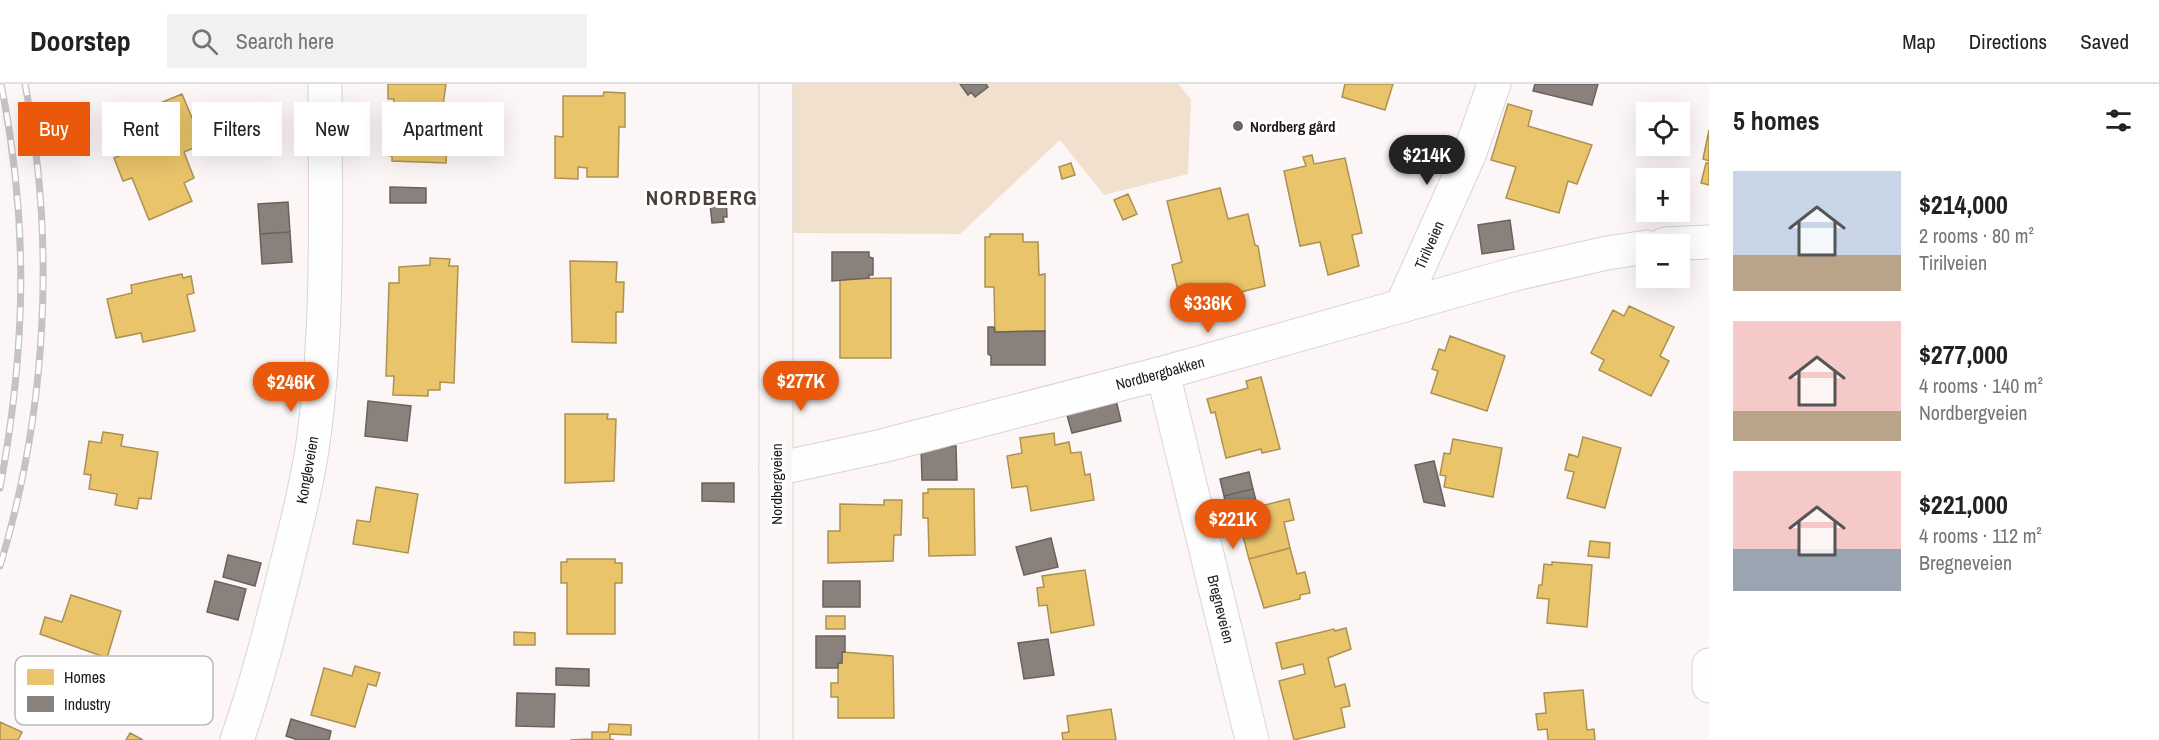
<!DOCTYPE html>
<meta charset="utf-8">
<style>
body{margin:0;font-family:"Archivo Narrow",sans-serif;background:#f2f2f2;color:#222;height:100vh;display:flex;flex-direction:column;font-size:22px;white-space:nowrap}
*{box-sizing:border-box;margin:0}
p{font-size:20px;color:#767676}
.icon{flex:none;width:33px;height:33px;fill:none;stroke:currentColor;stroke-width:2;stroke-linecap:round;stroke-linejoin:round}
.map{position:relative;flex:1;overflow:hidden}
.panel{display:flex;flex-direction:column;background:#fff;width:450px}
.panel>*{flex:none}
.banner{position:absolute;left:18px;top:18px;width:570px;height:54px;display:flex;gap:12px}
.fabs{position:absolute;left:1636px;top:18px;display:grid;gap:12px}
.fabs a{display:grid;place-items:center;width:54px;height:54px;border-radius:0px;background:#fff;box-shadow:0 6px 24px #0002;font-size:30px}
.price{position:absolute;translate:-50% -51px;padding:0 14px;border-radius:21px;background:#ea580c;color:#fff;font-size:20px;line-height:39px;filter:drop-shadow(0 2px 3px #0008)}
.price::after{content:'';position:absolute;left:50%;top:36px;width:18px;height:14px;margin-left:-9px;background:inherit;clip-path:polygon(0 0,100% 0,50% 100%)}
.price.on{background:#222;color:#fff}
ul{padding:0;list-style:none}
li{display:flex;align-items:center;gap:18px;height:150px;padding:0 24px}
li span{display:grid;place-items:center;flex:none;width:168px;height:120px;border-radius:0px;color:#555}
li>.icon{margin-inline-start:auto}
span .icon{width:72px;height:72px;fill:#fffc;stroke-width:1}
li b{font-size:26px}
h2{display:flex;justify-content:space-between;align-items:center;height:72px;padding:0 24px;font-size:26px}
.pill{padding:0 21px;border-radius:0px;background:#fff;box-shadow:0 6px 24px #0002;font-size:21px;line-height:54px}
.pill.on{background:#ea580c;color:#fff}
header{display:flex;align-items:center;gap:36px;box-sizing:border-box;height:84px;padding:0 30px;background:#fff;border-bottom:2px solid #e0e0e0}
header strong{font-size:28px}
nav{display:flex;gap:33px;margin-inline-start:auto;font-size:21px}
.search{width:420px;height:54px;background:#f2f2f2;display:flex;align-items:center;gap:15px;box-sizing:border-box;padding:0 21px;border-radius:0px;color:#767676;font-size:22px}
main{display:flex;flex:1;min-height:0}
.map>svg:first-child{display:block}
</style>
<header>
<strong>Doorstep</strong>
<div class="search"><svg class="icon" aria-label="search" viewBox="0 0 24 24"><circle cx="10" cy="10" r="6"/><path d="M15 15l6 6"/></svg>Search here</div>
<nav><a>Map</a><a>Directions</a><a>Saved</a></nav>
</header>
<main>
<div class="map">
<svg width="1709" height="656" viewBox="0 0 1709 656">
<rect width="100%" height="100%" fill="#fcf7f6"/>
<path fill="#f1e0ce" d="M 792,0 L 1178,0 L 1191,15 L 1188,90 L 1104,111 L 1060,56 L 960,150 L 792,149 Z"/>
<path fill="#e9c46a" stroke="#ac9152" stroke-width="1.5" d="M 388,0 L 446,0 L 441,35 L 393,34 L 394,15 L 388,15 Z
M 1345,0 L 1393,0 L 1385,26 L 1342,13 Z
M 604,8 L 625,9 L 625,43 L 619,43 L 618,93 L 587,93 L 587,84 L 578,83 L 578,95 L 555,94 L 555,52 L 563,53 L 563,12 L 603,12 Z
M 182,10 L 203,60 L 184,68 L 194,94 L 184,99 L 192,117 L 149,136 L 132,94 L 123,97 L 114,74 L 149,59 L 136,29 Z
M 1508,20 L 1532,27 L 1528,42 L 1592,61 L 1577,100 L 1568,97 L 1559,129 L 1506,114 L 1516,83 L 1491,76 Z
M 393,34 L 441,35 L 440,56 L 447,57 L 446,79 L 392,77 L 392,72 L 385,71 L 386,54 L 393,54 Z
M 1709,46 L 1709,77 L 1703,75 Z
M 1312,71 L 1314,80 L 1345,74 L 1362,149 L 1352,151 L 1359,182 L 1328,191 L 1320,158 L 1300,162 L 1284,87 L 1306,82 L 1303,73 Z
M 1071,79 L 1075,91 L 1062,95 L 1059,83 Z
M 1706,79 L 1709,79 L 1709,101 L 1701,99 Z
M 1220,104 L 1228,135 L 1248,130 L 1255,161 L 1258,162 L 1265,202 L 1221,213 L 1218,202 L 1179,211 L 1172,181 L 1182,178 L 1167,117 Z
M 1128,110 L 1137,130 L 1123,136 L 1114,116 Z
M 990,150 L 1023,150 L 1023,158 L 1038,158 L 1039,191 L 1045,190 L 1045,247 L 995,248 L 994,203 L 985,203 L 985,153 L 990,153 Z
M 430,174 L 450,175 L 449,182 L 458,182 L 454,299 L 440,298 L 440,306 L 428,306 L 428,312 L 393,311 L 394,292 L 386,292 L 389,199 L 399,199 L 399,183 L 430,181 Z
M 570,177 L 617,178 L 616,198 L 624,198 L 623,228 L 616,228 L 616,259 L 572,258 Z
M 182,190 L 183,194 L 191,192 L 194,209 L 187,211 L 195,247 L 143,258 L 141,249 L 116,254 L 107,215 L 132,209 L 131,201 Z
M 891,194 L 891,274 L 840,274 L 840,195 Z
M 1629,222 L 1674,243 L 1660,272 L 1669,277 L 1651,312 L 1599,286 L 1604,276 L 1591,269 L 1613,226 L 1624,232 Z
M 1450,252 L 1505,272 L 1487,327 L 1431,309 L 1438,287 L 1432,285 L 1439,265 L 1445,267 Z
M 1261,293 L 1280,365 L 1262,369 L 1261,365 L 1226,374 L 1215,328 L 1211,329 L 1207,315 L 1248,304 L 1246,297 Z
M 565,330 L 608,330 L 607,335 L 616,335 L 614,397 L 565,399 Z
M 103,348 L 123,351 L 121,362 L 158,368 L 151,415 L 139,414 L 137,425 L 115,421 L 117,410 L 89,405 L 91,391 L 84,390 L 89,357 L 101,359 Z
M 1054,349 L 1055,361 L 1069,358 L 1071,369 L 1081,368 L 1085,391 L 1090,390 L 1094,416 L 1031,427 L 1027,402 L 1012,404 L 1007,372 L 1022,369 L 1020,354 Z
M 1583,353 L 1621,364 L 1605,424 L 1567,414 L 1574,388 L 1565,386 L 1569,370 L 1578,373 Z
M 1453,355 L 1502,364 L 1493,413 L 1444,403 L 1446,392 L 1440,391 L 1444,369 L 1450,370 Z
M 376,403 L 418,410 L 408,469 L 353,460 L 357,436 L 370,438 Z
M 928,405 L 974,405 L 975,471 L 929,472 L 928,434 L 923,434 L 923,409 L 928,409 Z
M 1289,415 L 1294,436 L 1284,438 L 1290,464 L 1249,475 L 1241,445 L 1249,444 L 1245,426 Z
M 884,416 L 902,416 L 901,451 L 894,451 L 893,477 L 828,479 L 828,447 L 840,447 L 840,420 L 884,421 Z
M 1590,457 L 1610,459 L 1609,474 L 1588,472 Z
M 1290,464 L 1297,490 L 1305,488 L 1310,509 L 1300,511 L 1300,515 L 1264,524 L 1249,475 Z
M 567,475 L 615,475 L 615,479 L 622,479 L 622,499 L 615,499 L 615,550 L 567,550 L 567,499 L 561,499 L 561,478 L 567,478 Z
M 1552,478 L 1592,481 L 1587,543 L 1547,539 L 1549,515 L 1537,514 L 1539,501 L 1542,501 L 1544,480 L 1552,481 Z
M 1085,486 L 1094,541 L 1051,549 L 1047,521 L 1039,522 L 1037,504 L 1044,503 L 1042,492 Z
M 71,511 L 121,527 L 107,574 L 40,550 L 45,533 L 62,538 Z
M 826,532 L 845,532 L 845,545 L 826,545 Z
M 1346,544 L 1351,565 L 1328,574 L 1335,603 L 1345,600 L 1350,622 L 1341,624 L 1345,643 L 1294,656 L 1279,597 L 1305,590 L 1303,580 L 1282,585 L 1276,559 L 1334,545 L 1335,547 Z
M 514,548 L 535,549 L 535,561 L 514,561 Z
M 842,568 L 893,572 L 894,634 L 838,634 L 838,613 L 831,613 L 831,599 L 838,599 L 838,579 L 842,579 Z
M 355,582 L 380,589 L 376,602 L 368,600 L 355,643 L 311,631 L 324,584 L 352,592 Z
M 1583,606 L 1587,646 L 1594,645 L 1595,656 L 1548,656 L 1547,645 L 1538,646 L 1536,630 L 1546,629 L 1544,609 Z
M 1111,625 L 1116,656 L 1063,656 L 1062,649 L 1069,648 L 1067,632 Z
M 0,638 L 22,648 L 18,656 L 0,656 Z
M 609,640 L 631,641 L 631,651 L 610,650 L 610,655 L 614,656 L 570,656 L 592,655 L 592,648 L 608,648 Z
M 130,649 L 143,656 L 126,656 Z"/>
<path fill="#8a817c" stroke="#6a625e" stroke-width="1.5" d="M 960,0 L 986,0 L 988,3 L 975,13 L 971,8 L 968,11 Z
M 1535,0 L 1598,0 L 1592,21 L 1533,7 Z
M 390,103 L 426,104 L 426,119 L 390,119 Z
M 726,109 L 727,133 L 723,133 L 724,138 L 712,139 L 709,110 Z
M 288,118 L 290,148 L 260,150 L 258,120 Z
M 1510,136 L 1514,165 L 1482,170 L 1478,141 Z
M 290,148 L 292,178 L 262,180 L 260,150 Z
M 832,168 L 869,168 L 869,173 L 873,174 L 873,191 L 869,191 L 869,194 L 832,197 Z
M 988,243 L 994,243 L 995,248 L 1045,247 L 1045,281 L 991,281 L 991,272 L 988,270 Z
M 1115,312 L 1121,337 L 1072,349 L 1065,324 Z
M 368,317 L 411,322 L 407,357 L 365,352 Z
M 921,362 L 956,362 L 957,396 L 922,396 Z
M 1434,377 L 1445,422 L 1444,422 L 1424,418 L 1415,381 Z
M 1249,388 L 1253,405 L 1224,412 L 1220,395 Z
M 702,399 L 734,399 L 734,418 L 702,417 Z
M 1253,405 L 1257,421 L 1228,428 L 1224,412 Z
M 1051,454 L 1058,483 L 1024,491 L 1016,463 Z
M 228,471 L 261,479 L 255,502 L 223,493 Z
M 215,497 L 246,505 L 238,536 L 207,528 Z
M 823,497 L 860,497 L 860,523 L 823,523 Z
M 816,552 L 845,552 L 845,568 L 842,568 L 842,579 L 838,579 L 838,584 L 816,584 Z
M 1048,555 L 1054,591 L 1024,595 L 1018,559 Z
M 556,584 L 589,585 L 589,602 L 556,601 Z
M 517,609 L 555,610 L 554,643 L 516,642 Z
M 291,635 L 331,647 L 329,656 L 298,656 L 286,652 Z"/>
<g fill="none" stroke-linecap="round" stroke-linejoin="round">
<g stroke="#d9d4d3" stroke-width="35">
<path id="street" d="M 1665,160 L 1709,158
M 1402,221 L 1469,71 L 1494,0
M 1163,289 L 1252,656
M 776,385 L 882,362 L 1163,289 L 1515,190 L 1607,169 L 1647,163
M 1709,581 L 1709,602
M 237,656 C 256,602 270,547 284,491 C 296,442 309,394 315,344 C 329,231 325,114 325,0"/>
</g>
<g stroke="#d9d4d3" stroke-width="35">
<path id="secondary" d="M 776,0 L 776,656"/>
</g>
<use href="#street" stroke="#fffefe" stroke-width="33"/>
<use href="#secondary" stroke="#faf7f6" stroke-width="33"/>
<g stroke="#c4c2c2" stroke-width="7">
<path id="rail" d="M 0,404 C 26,264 29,140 1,0
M 0,482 C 47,327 56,158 25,0"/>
</g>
<use href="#rail" stroke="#fff" stroke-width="4.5" stroke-dasharray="14" stroke-linecap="butt"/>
</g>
<circle fill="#6c6766" stroke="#fff" stroke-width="2" cx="1238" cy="42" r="6"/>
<g text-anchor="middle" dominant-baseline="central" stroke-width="6" stroke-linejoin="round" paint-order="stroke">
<g font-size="15" font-weight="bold" fill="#1f1a19" stroke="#fff" text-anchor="start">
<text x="1250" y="42">Nordberg gård</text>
</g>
<g font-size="15" fill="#1f1a19" stroke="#fff">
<text transform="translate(1429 161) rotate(-66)">Tirilveien</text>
<text transform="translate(1160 289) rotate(-15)">Nordbergbakken</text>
<text transform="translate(307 386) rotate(-80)">Kongleveien</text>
<text transform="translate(776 400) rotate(-90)">Nordbergveien</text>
<text transform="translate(1221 525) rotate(76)">Bregneveien</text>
</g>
<g font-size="21" font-weight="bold" letter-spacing="1.5" fill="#4a3e3c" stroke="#fff">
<text x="702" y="113">NORDBERG</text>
</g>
</g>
<rect x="15" y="572" width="198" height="69" rx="9" fill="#fff" stroke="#bcbaba" stroke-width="1.5"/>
<rect x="27" y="585" width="27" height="16" fill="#e9c46a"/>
<rect x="27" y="612" width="27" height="16" fill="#8a817c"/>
<g font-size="16" fill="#1f1a19">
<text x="64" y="599">Homes</text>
<text x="64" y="626">Industry</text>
</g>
</svg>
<div class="fabs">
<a><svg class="icon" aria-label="locate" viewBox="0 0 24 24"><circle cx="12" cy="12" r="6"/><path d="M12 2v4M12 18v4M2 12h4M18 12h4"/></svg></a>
<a>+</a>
<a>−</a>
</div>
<b class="price on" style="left:1427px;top:102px">$214K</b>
<b class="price" style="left:1208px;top:250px">$336K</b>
<b class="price" style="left:801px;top:328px">$277K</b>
<b class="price" style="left:291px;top:329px">$246K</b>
<b class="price" style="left:1233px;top:466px">$221K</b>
<div class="banner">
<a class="pill on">Buy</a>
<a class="pill">Rent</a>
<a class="pill">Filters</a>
<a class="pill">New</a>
<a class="pill">Apartment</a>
</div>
</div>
<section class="panel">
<h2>5 homes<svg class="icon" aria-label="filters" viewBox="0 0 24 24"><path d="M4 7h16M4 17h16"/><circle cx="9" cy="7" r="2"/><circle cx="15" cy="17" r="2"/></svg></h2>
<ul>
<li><span style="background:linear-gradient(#c9d6e8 70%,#b9a48a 0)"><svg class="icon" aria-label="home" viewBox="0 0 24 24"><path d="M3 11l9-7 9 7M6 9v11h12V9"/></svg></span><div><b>$214,000</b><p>2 rooms · 80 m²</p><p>Tirilveien</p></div></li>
<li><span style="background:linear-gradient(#f6c9c9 75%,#b9a48a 0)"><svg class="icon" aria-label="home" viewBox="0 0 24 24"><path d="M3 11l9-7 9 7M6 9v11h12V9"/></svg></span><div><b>$277,000</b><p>4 rooms · 140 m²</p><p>Nordbergveien</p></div></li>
<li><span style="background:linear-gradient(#f6c9c9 65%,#9aa5b1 0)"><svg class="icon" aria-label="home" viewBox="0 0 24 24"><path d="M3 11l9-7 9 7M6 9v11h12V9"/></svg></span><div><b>$221,000</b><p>4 rooms · 112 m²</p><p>Bregneveien</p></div></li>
</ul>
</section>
</main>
